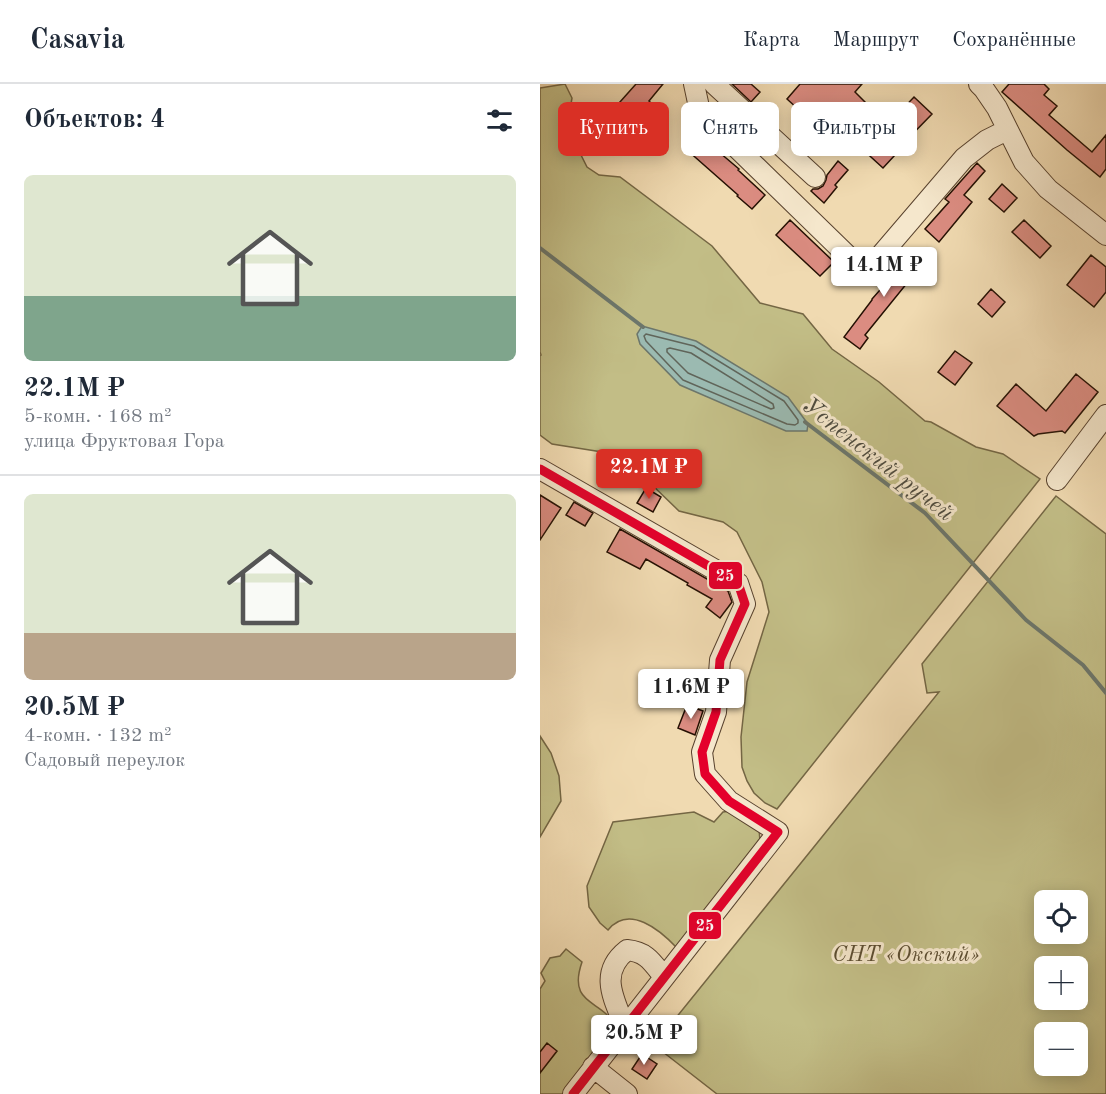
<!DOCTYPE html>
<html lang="ru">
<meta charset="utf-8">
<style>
body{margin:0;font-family:"Old Standard TT",serif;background:#f2f2f3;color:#1f2937;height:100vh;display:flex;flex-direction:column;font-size:22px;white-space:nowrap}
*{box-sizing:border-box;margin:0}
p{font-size:20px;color:#747a83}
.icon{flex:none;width:33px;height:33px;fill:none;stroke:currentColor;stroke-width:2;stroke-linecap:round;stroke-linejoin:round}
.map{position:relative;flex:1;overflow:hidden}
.details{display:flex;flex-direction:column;background:#fff;width:540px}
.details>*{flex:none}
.guide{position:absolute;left:18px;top:18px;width:458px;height:54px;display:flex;gap:12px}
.buttons{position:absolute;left:494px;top:806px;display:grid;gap:12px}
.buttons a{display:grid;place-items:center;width:54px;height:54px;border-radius:9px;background:#fff;box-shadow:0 3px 15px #0003;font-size:30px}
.price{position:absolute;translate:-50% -51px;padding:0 14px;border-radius:6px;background:#fff;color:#222;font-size:20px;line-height:39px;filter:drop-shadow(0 2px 3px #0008)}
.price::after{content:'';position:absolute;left:50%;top:36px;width:18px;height:14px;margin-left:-9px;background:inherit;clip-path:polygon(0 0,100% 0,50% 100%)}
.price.on{background:#d93025;color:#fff}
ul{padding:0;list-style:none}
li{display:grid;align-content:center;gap:12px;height:318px;padding:0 24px}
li+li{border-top:2px solid #e0e1e3}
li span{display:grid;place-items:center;height:186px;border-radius:9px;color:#555}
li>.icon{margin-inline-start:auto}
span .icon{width:108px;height:108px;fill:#fffc;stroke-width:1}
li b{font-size:26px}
h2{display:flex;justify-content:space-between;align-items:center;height:72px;padding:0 24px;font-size:26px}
.pill{padding:0 21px;border-radius:9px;background:#fff;box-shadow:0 3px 15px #0003;font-size:21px;line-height:54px}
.pill.on{background:#d93025;color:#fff}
header{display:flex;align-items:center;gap:36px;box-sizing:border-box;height:84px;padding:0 30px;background:#fff;border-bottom:2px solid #e0e1e3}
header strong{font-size:28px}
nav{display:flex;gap:33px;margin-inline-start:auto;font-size:21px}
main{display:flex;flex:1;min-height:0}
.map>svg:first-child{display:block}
</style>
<header>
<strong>Casavia</strong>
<nav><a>Карта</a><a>Маршрут</a><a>Сохранённые</a></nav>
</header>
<main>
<section class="details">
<h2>Объектов: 4<svg class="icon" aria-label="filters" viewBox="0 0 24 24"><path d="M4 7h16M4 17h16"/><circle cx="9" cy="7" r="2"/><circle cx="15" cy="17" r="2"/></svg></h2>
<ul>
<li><span style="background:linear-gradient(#dfe7d0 65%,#7fa58c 0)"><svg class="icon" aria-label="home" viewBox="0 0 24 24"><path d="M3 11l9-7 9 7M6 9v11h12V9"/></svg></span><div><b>22.1M ₽</b><p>5-комн. · 168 m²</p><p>улица Фруктовая Гора</p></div></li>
<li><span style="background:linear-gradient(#dfe7d0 75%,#b9a48a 0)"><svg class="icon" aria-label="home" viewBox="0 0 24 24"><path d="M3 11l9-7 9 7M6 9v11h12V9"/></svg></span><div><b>20.5M ₽</b><p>4-комн. · 132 m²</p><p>Садовый переулок</p></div></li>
</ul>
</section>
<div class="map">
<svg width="566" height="1010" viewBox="0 0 566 1010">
<rect width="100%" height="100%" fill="#f0dab1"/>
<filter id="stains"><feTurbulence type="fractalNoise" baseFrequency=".00333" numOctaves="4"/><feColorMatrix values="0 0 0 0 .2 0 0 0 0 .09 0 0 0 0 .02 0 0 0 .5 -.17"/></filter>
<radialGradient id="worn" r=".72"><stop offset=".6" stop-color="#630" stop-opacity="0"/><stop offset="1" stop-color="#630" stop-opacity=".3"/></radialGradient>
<path fill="#c2bd86" stroke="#746644" stroke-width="1.5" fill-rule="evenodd" d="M 25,0 L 32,14 L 27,43 L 47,83 L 59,91 L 80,93 L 172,162 L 220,219 L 263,230 L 292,265 L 339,298 L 385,337 L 391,338 L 436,363 L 463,370 L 500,395 L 237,725 L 225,719 L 214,709 L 207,697 L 202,683 L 201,653 L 207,598 L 229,528 L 222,498 L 197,448 L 183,438 L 139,427 L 81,371 L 12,360 L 0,351 L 0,272 L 1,271 L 0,268 L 0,4 Z
M 516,412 L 566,450 L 566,1010 L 177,1010 L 114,961 L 399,608 L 387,609 L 382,580 ZM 504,816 L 537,816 L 537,849 L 504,849 ZM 504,882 L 537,882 L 537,915 L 504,915 ZM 504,948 L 537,948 L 537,981 L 504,981 Z
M 0,652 L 11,669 L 19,692 L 21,717 L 0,753 Z
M 191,727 L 219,744 L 220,758 L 137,864 C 120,846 89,820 68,846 L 60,839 L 49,823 L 47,802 L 73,738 L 154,728 L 174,738 L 183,728 Z
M 26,865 L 42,878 C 26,924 66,915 74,943 L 24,1010 L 0,1010 L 0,905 L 5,897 L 1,889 L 10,874 L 20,872 Z"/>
<path fill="#9bbab1" stroke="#6c766b" stroke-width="1.5" d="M 102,242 L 156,257 L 248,313 L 268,340 L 267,347 L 246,347 L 140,301 L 100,260 L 97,250 Z"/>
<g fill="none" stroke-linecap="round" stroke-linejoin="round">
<path stroke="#60655a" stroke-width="1.5" d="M 106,250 L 154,262 L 244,317 L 258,336 L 258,339 L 255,341 L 247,340 L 143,296 L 106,257 L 104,252 Z
M 130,264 L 151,269 L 233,320 L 234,324 L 231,325 L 148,289 L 127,268 L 127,265 Z"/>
<path stroke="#6c766b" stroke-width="4" d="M 0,164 L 103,243
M 265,338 L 385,429 L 486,536 L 543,581 L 566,609"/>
</g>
<path fill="#db8c81" stroke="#251003" stroke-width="1.5" d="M 96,0 L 123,0 L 109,17 L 110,18 L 72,61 L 55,46 Z
M 192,0 L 211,0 L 220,8 L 211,18 Z
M 260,0 L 322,0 L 315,8 L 326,19 L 292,56 L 247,15 Z
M 469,0 L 504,0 L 509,5 L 504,11 L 517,22 L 509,31 L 552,68 L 566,51 L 566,85 L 560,93 L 527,66 L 462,8 Z
M 374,13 L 392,30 L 353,70 L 355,71 L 343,84 L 320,63 L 332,50 L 336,53 Z
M 160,52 L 199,85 L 198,86 L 225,111 L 212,125 L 197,112 L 198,111 L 147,66 Z
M 298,77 L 308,86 L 295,101 L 297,103 L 284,119 L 271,107 L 273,105 L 278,105 L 283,102 L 286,96 L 287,91 Z
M 437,79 L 445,87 L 424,111 L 432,118 L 399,158 L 385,145 L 409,118 L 405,115 Z
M 462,100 L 477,114 L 464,128 L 449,115 Z
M 250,136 L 294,178 L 280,192 L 236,151 Z
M 484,136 L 511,162 L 500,174 L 472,148 Z
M 369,165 L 385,177 L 325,251 L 328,254 L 320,265 L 304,253 L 332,216 L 332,215 L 355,189 L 352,187 Z
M 551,171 L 566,183 L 566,208 L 554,223 L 527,201 Z
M 451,205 L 465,218 L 452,233 L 438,220 Z
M 415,267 L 432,279 L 415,301 L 398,288 Z
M 536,290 L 558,308 L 525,349 L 522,347 L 498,350 L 494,352 L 457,322 L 476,300 L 506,327 Z
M 106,404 L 121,413 L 113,428 L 97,419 Z
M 0,411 L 21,424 L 0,456 Z
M 34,418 L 53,429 L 45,442 L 26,431 Z
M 80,445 L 188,507 L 192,518 L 180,534 L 166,523 L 172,515 L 147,501 L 148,499 L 106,475 L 100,485 L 67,468 Z
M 147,621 L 163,627 L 155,651 L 138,644 Z
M 7,959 L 17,967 L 0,989 L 0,968 Z
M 102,970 L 117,980 L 107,995 L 92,985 Z"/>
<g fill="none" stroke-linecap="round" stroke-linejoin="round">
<g stroke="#58422e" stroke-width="22">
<path id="minor" d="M 154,0 L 160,28 L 315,179 L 326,182 L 335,178 L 424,74 L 447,56 L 467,46
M 174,0 L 275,93
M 439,0 L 444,5 L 457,24 L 484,78 L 508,105 L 566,151
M 0,385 L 198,499 L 205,520 L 180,576 L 176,628 L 162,668 L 165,690 L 189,717 L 238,748 L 33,1010
M 517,396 L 566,331
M 85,943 C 74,915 58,889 87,866 C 107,868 112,878 124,893
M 53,983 L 87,1010"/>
</g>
<use href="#minor" stroke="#f5e7cc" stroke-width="20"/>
<g stroke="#f5e7cc" stroke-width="14">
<path id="bus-1" d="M 0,385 L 198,499 L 205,520 L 180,576 L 176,628 L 162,668 L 165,690 L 189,717 L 238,748 L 33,1010"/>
</g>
<use href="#bus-1" stroke="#e4002b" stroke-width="9"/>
</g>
<g text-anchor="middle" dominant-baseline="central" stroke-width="6" stroke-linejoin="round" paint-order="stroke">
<g font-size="22" font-style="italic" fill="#5c4d31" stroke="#f5e7cc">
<text x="366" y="871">СНТ «Окский»</text>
</g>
<g font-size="24" font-style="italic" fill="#4e4c40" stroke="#f5e7cc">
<text transform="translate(337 376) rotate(38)">Успенский ручей</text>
</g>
</g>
<g stroke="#f5e7cc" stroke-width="2">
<rect x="168" y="477" width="35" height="29" rx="6" fill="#e4002b"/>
<rect x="148" y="827" width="34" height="29" rx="6" fill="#e4002b"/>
</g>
<g font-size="16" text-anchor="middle" font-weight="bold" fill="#fff">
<text x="185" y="497">25</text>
<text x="165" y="847">25</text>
</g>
<rect width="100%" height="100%" filter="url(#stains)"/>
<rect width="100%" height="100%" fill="url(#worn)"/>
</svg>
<div class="buttons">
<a><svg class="icon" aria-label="locate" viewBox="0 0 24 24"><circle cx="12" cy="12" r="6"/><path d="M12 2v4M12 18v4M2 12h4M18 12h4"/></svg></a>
<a>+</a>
<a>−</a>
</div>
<b class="price" style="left:344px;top:214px">14.1M ₽</b>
<b class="price on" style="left:109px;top:416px">22.1M ₽</b>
<b class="price" style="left:151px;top:636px">11.6M ₽</b>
<b class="price" style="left:104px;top:982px">20.5M ₽</b>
<div class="guide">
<a class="pill on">Купить</a>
<a class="pill">Снять</a>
<a class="pill">Фильтры</a>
</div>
</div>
</main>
